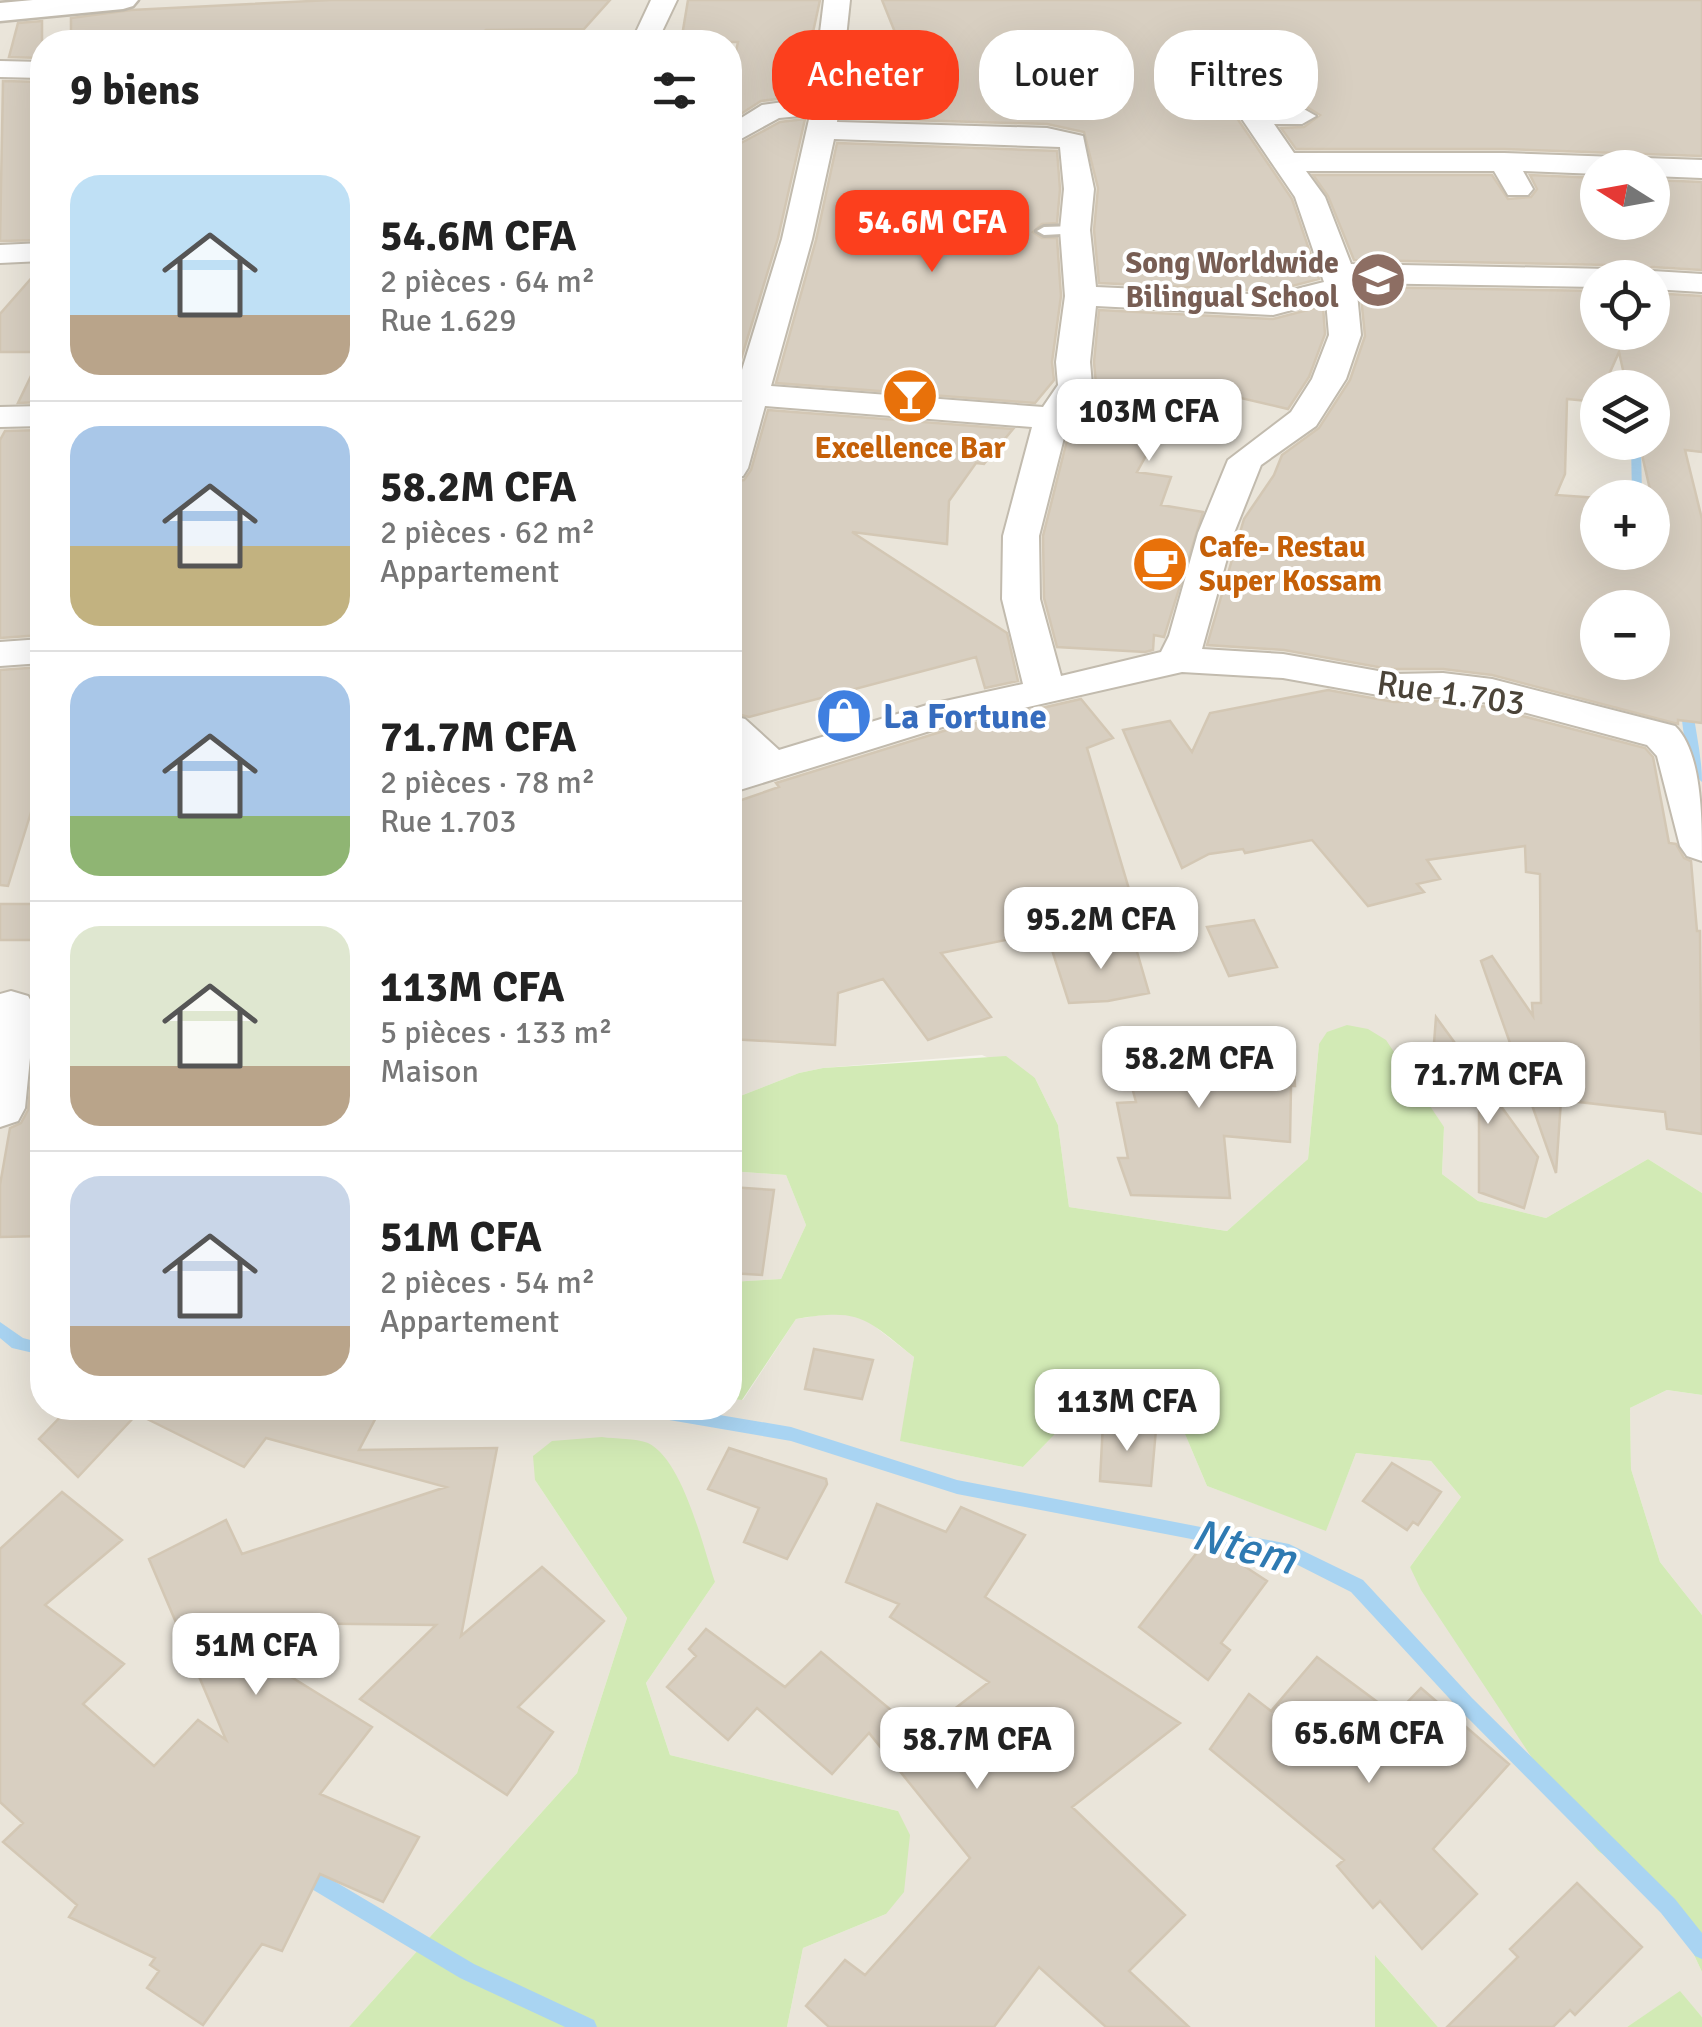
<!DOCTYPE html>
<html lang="fr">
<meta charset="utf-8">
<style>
body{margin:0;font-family:Signika,sans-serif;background:#f2f2f2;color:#222;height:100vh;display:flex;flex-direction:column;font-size:38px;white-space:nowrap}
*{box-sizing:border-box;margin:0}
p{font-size:32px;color:#767676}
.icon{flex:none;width:55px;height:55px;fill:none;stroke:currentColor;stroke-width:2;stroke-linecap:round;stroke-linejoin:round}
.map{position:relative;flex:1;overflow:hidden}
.sheet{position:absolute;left:30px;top:30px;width:712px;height:1390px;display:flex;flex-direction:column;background:#fff;border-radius:40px;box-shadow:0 10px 40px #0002}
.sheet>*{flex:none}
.top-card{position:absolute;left:772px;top:30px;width:778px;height:90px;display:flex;gap:20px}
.needle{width:65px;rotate:281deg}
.fabs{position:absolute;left:1580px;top:150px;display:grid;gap:20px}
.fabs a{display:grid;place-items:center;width:90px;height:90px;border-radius:50%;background:#fff;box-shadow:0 10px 40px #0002;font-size:50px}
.price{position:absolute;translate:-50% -85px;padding:0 22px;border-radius:20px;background:#fff;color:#222;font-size:32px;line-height:65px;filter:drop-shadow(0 2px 5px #0008)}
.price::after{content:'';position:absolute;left:50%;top:60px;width:30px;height:22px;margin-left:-15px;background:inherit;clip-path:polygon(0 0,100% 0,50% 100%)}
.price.on{background:#fc3f1d;color:#fff}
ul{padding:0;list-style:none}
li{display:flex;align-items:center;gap:30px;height:250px;padding:0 40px}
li+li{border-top:2px solid #e0e0e0}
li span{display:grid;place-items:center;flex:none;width:280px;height:200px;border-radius:30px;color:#555}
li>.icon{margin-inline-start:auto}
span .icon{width:120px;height:120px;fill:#fffc;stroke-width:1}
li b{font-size:42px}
h2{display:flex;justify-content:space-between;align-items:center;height:120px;padding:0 40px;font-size:42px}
.tag{padding:0 35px;border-radius:40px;background:#fff;box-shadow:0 10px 40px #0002;font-size:35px;line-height:90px}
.tag.on{background:#fc3f1d;color:#fff}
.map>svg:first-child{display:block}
</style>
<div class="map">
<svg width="1702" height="2027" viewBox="0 0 1702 2027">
<rect width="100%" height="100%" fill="#f6f3ec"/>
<path fill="#eae5da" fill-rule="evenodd" d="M 0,0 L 1702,0 L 1702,1193 L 1648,1159 L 1546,1218 L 1478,1201 L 1442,1174 L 1444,1127 L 1319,1044 L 1308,1159 L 1227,1231 L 1069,1207 L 1058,1125 L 1035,1078 L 982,1055 L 823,1068 L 799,1073 L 730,1100 L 730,42 L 42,42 L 42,1408 L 730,1408 L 730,1399 L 743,1400 L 796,1319 L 841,1312 L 864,1318 L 914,1357 L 901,1441 L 1023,1467 L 1077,1410 L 1174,1408 L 1207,1486 L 1326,1530 L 1356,1453 L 1431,1461 L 1461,1497 L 1410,1567 L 1577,1826 L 1598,1851 L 1669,1901 L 1702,1972 L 1702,2017 L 1680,1992 L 1627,2027 L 1438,2027 L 1376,1956 L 1375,2027 L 787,2027 L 803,1948 L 886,1914 L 898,1811 L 670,1755 L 646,1683 L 715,1582 L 535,1480 L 627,1618 L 577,1773 L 349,2027 L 0,2027 ZM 1598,168 L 1652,168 L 1652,222 L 1598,222 ZM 1598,278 L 1652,278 L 1652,332 L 1598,332 ZM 1598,388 L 1652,388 L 1652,442 L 1598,442 ZM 1598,498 L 1652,498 L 1652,552 L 1598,552 ZM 1598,608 L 1652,608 L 1652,662 L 1598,662 Z
M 730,1171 L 786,1175 L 806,1225 L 781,1279 L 730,1282 Z
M 1667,1390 L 1702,1395 L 1702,1615 L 1660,1562 L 1631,1469 L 1630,1408 Z"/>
<path fill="#d2eab5" d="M 1347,1025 L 1368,1029 L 1386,1040 L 1444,1127 L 1442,1174 L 1478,1201 L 1546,1218 L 1648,1159 L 1702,1193 L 1702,1395 L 1667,1390 L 1630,1408 L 1631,1469 L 1660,1562 L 1702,1615 L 1702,1972 L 1669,1901 L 1598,1851 L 1577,1826 L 1421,1590 L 1410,1567 L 1461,1497 L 1431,1461 L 1356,1453 L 1326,1531 L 1207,1486 L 1174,1408 L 1078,1410 L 1023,1467 L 900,1441 L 914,1357 C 865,1318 861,1308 796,1319 L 742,1400 L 730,1399 L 730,1282 L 781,1279 L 806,1225 L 786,1175 L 730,1171 L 730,1100 L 799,1073 L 823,1068 L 1006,1056 L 1035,1078 L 1058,1125 L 1069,1207 L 1227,1231 L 1308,1159 L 1319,1044 L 1327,1032 Z
M 602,1437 C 615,1439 636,1438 648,1443 C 683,1460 703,1547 715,1582 L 646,1683 L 670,1755 L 898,1811 L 910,1835 L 904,1892 L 886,1914 L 803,1948 L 787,2027 L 349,2027 L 577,1773 L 627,1618 L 535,1480 L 533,1456 L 552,1441 Z
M 1375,1955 L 1438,2027 L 1375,2027 Z
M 1680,1991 L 1702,2017 L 1702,2027 L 1627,2027 Z"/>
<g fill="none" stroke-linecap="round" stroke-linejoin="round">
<path fill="#a9d4f2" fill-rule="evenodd" d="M 1631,442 L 1641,442 L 1642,498 L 1632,498 Z
M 1686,699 L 1692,703 C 1695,729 1702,756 1702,782 C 1685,769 1683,725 1680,703 Z
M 0,1322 L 23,1338 L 42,1343 L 42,1355 L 12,1348 L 0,1338 Z
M 632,1408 L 678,1408 L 791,1427 L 957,1480 L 1289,1544 L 1363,1580 L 1472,1698 L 1675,1899 L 1702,1933 L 1702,1959 L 1695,1956 L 1661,1913 L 1460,1710 L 1351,1592 L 1280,1556 L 957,1494 L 791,1441 L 640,1415 L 634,1413 Z
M 302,1862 L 474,1964 L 594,2020 L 597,2027 L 565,2027 L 460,1978 L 295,1879 L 292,1872 L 295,1865 Z"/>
</g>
<path fill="#d8cfc1" stroke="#d3c7b4" stroke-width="2.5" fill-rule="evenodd" d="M 331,0 L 610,0 L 584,29 L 486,30 L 470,40 L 310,42 L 313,35 L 236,38 L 234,42 L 71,42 L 71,18 L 131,10 Z
M 688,0 L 820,0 L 805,69 L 812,69 L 809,95 L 761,101 L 730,121 L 730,79 L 738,42 L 681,42 Z
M 882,0 L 1702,0 L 1702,156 L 1504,149 L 1296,149 L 1281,128 L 1304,127 L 1320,115 L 1302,104 L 1265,104 L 1236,48 L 1218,39 L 1204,52 L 1237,118 L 1292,199 L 1319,279 L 1273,291 L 1099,283 L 1094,230 L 1098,188 L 1084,132 L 1047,124 L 841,118 L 846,70 L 911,72 Z
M 42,21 L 42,58 L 9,57 L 18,23 Z
M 3,81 L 42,82 L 42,240 L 0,241 Z
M 805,119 L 778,238 L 735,379 L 730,379 L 730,149 L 780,122 Z
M 837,143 L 1057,151 L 1060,189 L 1057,223 L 1042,224 L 1033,232 L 1042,238 L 1057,238 L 1061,296 L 1052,362 L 1054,380 L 1035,403 L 776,383 L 816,240 Z
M 1313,175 L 1492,175 L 1508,199 L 1531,197 L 1537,189 L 1530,175 L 1598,178 L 1598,222 L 1652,222 L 1652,180 L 1702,182 L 1702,270 L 1652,267 L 1628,278 L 1622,267 L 1610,265 L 1354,260 L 1328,196 Z
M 42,266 L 42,352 L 0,352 L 0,314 Z
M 1360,287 L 1598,291 L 1598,332 L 1652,332 L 1652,293 L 1702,296 L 1702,452 L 1685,450 L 1702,519 L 1702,723 L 1678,720 L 1678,724 L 1492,675 L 1443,669 L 1389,669 L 1284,650 L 1207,645 L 1244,519 L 1274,475 L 1282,455 L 1319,428 L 1350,380 L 1365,336 ZM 1619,352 L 1627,388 L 1652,388 L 1652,442 L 1639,442 L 1652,498 L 1652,552 L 1598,552 L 1598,498 L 1556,495 L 1565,474 L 1567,399 L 1597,402 L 1598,388 L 1603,388 ZM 1598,608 L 1652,608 L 1652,662 L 1598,662 Z
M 1323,306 L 1325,334 L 1309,377 L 1288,409 L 1185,385 L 1137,472 L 1171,477 L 1161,505 L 1203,512 L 1164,637 L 1154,635 L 1153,650 L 1145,652 L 1057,647 L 1044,598 L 1043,536 L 1072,420 L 1096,385 L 1094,362 L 1099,310 L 1273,319 Z
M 42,353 L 42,402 L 18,403 Z
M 768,410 L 1013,429 L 984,464 L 976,463 L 949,501 L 947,544 L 852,532 L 1007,633 L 1018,681 L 985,688 L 976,657 L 749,717 L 730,712 L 730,482 L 744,480 L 751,470 Z
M 42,430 L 41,635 L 0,638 L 0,440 L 5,431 Z
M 42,667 L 42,777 L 8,886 L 0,885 L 0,670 Z
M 1328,690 L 1394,702 L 1443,701 L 1488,707 L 1645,748 L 1653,757 L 1669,843 L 1676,844 L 1684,858 L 1691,861 L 1697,931 L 1700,931 L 1702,1134 L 1667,1129 L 1665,1112 L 1561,1100 L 1556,1173 L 1481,961 L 1492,956 L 1533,1016 L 1532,1003 L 1541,1003 L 1540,874 L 1526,872 L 1525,846 L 1427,860 L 1440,879 L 1417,884 L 1424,892 L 1368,906 L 1312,840 L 1245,853 L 1243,849 L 1209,854 L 1182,868 L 1123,730 L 1170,721 L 1192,752 L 1210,713 Z
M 1081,699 L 1113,738 L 1087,748 L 1131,896 L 1049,941 L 1046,932 L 941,953 L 991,1017 L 928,1040 L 883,979 L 838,993 L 835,1045 L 730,1039 L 730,804 L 779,787 L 776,783 L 950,729 Z
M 0,904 L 42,904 L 42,940 L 0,940 Z
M 1254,920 L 1277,967 L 1229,976 L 1207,927 Z
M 1133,938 L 1149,993 L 1108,1001 L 1069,1003 L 1052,950 Z
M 1436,1017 L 1538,1157 L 1524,1208 L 1479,1192 L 1479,1092 L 1431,1083 Z
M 1118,1036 L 1293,1049 L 1295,1086 L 1291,1086 L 1290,1142 L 1224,1136 L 1230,1198 L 1131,1195 L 1118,1158 L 1128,1158 L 1117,1103 L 1136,1102 Z
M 34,1052 L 42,1053 L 42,1236 L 0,1237 L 0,1185 L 10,1128 L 21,1123 L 28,1110 Z
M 730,1187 L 774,1190 L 762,1275 L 730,1273 Z
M 814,1349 L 873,1360 L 862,1399 L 805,1389 Z
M 69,1408 L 381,1408 L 359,1450 L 497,1448 L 461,1636 L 542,1567 L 604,1621 L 518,1707 L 553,1732 L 507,1795 L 360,1699 L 436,1625 L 274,1623 L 284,1644 L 259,1657 L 372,1727 L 320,1794 L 419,1837 L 383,1902 L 320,1874 L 282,1951 L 262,1944 L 203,2025 L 147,1988 L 159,1971 L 150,1965 L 155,1958 L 69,1917 L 77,1905 L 3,1842 L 23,1823 L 0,1802 L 0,1549 L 62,1492 L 122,1540 L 45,1605 L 124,1664 L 83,1704 L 154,1766 L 198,1720 L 226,1740 L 149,1559 L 226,1520 L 242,1554 L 446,1487 L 266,1438 L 244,1467 L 137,1414 L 78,1477 L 39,1439 Z
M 1103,1422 L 1156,1429 L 1151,1486 L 1100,1481 Z
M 729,1448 L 826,1479 L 827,1484 L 787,1559 L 744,1542 L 759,1508 L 708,1489 Z
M 1392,1463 L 1441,1492 L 1418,1525 L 1413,1522 L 1407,1530 L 1363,1501 Z
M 877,1504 L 946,1532 L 961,1507 L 1025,1535 L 985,1597 L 1180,1723 L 1072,1807 L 1185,1915 L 1129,1971 L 1189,2027 L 1106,2027 L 1039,1967 L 994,2027 L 829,2027 L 806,2006 L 845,1960 L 865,1975 L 970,1858 L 869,1733 L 832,1774 L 757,1708 L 728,1740 L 667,1687 L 696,1656 L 689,1649 L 706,1629 L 785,1687 L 821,1652 L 921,1735 L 989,1682 L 890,1617 L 899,1604 L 846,1582 Z
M 1206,1541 L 1267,1581 L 1221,1643 L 1230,1650 L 1208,1680 L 1139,1627 Z
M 1317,1657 L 1395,1715 L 1421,1688 L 1509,1764 L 1433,1849 L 1477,1894 L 1422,1949 L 1380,1901 L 1373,1908 L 1337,1866 L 1344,1860 L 1210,1749 L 1249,1694 L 1271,1711 Z
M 1577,1883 L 1642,1947 L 1575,2015 L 1570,2010 L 1553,2027 L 1447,2027 L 1518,1957 L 1510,1949 Z"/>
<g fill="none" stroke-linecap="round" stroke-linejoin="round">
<g stroke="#c2bbae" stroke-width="6">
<path id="service" d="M 1075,226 L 1082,230 L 1080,233 L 1044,235 L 1037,231 L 1044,227 Z"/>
</g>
<g stroke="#c2bbae" stroke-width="4">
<path id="minor" d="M 651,0 L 677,0 L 657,42 L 473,42 L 486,34 L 636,32 Z
M 824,0 L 850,0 L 837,122 L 1047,128 L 1083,136 L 1094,189 L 1090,230 L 1096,287 L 1273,295 L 1324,282 L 1295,197 L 1240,116 L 1207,50 L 1220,42 L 1233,50 L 1263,108 L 1302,108 L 1316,116 L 1302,124 L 1274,124 L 1294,153 L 1504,153 L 1702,160 L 1702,178 L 1652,176 L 1652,168 L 1598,168 L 1598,174 L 1523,171 L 1533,189 L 1528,195 L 1508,195 L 1494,171 L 1306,171 L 1325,197 L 1351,264 L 1610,269 L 1621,271 L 1625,278 L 1598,278 L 1598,287 L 1356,283 L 1361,335 L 1346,379 L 1316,426 L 1261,465 L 1234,533 L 1202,649 L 1283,654 L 1395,674 L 1443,673 L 1492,679 L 1675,726 C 1702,752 1702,818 1702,861 L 1687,856 L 1680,846 L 1657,756 L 1647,745 L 1489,703 L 1443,697 L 1395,698 L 1283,678 L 1182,672 L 949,725 L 730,793 L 730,765 L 742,761 L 730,750 L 730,715 L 745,719 L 779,750 L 927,705 L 1023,684 L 1002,599 L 1003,536 L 1032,427 L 765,406 L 748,468 L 743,476 L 730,479 L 730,383 L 738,383 L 782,239 L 810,115 L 779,118 L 730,145 L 730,125 L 762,105 L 812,98 ZM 834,139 L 1060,147 L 1064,189 L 1060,230 L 1065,296 L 1056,362 L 1058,385 L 1043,407 L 771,386 L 812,239 ZM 1326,301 L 1329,335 L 1312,379 L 1291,412 L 1228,460 L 1198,533 L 1169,636 L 1161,652 L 1061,676 L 1040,599 L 1039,536 L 1069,418 L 1092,385 L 1090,362 L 1096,306 L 1273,315 Z
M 0,61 L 42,62 L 42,78 L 0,77 Z
M 42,243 L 42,261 L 0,263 L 0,245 Z
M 1652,271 L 1702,274 L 1702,292 L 1652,289 L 1652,278 L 1638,278 Z
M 42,406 L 42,426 L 0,427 L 0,407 Z
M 42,639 L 42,663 L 0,666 L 0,642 Z
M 11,991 L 28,996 L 35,1008 L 25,1108 L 18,1121 L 0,1127 L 0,994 Z"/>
</g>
<g stroke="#c2bbae" stroke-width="5">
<path id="tertiary" d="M 33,0 L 138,0 L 133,6 L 123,9 L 0,21 L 0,3 Z"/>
</g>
<use href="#service" fill="#fff" fill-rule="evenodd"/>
<use href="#minor" fill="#fff" fill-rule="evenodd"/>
<use href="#tertiary" fill="#fff" fill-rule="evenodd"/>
</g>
<defs>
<g id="school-disc" transform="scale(2.875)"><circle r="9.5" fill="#8d6e63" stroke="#fff"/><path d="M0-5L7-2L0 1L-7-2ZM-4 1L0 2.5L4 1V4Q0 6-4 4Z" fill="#fff"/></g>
<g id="bar-disc" transform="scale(2.875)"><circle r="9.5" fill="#e8710a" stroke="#fff"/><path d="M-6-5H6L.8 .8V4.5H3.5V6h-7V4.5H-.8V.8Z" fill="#fff"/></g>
<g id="cafe-disc" transform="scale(2.875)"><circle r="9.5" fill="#e8710a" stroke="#fff"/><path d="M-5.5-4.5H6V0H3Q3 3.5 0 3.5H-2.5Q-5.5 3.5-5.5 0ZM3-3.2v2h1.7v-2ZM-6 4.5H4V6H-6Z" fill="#fff"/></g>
<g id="shop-disc" transform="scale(2.875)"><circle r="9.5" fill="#3f7fe0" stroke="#fff"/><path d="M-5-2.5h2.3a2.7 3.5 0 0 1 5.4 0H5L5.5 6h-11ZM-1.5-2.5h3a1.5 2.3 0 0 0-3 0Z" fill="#fff"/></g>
</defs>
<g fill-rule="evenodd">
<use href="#school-disc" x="1378" y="280"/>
<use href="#bar-disc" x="910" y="396"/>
<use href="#cafe-disc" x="1160" y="564"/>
<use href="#shop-disc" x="844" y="716"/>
</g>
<g text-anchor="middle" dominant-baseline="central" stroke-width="8" stroke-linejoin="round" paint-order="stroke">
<g font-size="30" font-weight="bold" fill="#785e54" stroke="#fff" text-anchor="end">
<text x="1339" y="263">Song Worldwide<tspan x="1339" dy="34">Bilingual School</tspan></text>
</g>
<g font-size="30" font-weight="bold" fill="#c56008" stroke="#fff">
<text x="910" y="448">Excellence Bar</text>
<text x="1199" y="547" text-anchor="start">Cafe- Restau<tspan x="1199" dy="34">Super Kossam</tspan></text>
</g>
<g font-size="35" fill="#4b4439" stroke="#fff">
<text transform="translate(1451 693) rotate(8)">Rue 1.703</text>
</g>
<g font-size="35" font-weight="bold" fill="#366cbe" stroke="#fff" text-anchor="start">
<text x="883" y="716">La Fortune</text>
</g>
<g font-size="45" font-style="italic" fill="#2e7ab2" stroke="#fff">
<text transform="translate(1244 1547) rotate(15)">Ntem</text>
</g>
</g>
</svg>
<div class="fabs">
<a><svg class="needle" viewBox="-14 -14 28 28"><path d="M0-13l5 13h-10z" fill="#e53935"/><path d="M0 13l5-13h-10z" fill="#767676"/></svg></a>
<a><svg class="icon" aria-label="locate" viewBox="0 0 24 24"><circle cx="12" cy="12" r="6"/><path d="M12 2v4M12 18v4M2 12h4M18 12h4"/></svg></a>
<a><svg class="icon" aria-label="layers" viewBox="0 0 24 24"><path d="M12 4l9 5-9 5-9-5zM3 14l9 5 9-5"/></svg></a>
<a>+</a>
<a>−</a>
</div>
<b class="price on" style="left:932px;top:275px">54.6M CFA</b>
<b class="price" style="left:1149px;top:464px">103M CFA</b>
<b class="price" style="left:1101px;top:972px">95.2M CFA</b>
<b class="price" style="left:1199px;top:1111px">58.2M CFA</b>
<b class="price" style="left:1488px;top:1127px">71.7M CFA</b>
<b class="price" style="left:1127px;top:1454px">113M CFA</b>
<b class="price" style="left:256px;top:1698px">51M CFA</b>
<b class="price" style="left:1369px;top:1786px">65.6M CFA</b>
<b class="price" style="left:977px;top:1792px">58.7M CFA</b>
<div class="top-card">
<a class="tag on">Acheter</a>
<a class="tag">Louer</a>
<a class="tag">Filtres</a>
</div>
<section class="sheet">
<h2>9 biens<svg class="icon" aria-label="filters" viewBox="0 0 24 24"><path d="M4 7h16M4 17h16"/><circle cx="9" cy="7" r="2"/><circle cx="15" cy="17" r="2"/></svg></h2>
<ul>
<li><span style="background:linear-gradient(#bfe0f5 70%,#b9a48a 0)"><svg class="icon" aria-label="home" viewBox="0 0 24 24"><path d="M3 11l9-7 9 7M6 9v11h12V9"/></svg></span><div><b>54.6M CFA</b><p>2 pièces · 64 m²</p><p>Rue 1.629</p></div></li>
<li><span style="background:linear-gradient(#a9c7e8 60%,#c2b280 0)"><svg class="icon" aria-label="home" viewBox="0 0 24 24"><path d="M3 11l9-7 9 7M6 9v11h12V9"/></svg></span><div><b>58.2M CFA</b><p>2 pièces · 62 m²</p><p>Appartement</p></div></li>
<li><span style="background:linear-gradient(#a9c7e8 70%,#8fb573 0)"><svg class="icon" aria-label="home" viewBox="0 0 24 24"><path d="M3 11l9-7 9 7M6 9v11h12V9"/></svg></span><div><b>71.7M CFA</b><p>2 pièces · 78 m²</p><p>Rue 1.703</p></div></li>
<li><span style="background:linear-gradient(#dfe7d0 70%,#b9a48a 0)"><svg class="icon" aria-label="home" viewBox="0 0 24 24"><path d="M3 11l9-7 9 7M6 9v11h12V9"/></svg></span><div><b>113M CFA</b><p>5 pièces · 133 m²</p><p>Maison</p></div></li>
<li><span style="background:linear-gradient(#c9d6e8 75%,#b9a48a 0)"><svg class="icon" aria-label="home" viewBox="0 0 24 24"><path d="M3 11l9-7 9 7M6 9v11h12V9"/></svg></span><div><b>51M CFA</b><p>2 pièces · 54 m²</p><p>Appartement</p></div></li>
</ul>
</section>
</div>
